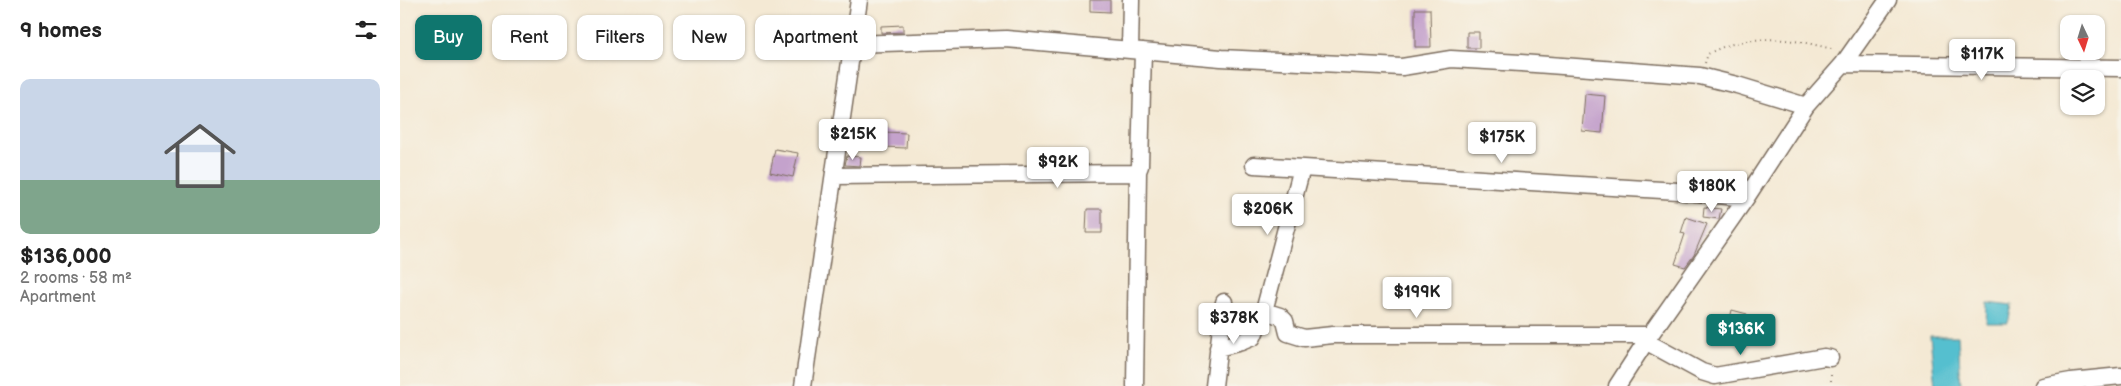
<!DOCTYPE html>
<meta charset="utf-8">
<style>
body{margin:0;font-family:"Balsamiq Sans",sans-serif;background:#f2f2f2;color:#222;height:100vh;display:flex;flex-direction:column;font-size:19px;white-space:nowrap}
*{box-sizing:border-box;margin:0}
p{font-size:16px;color:#767676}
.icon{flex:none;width:28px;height:28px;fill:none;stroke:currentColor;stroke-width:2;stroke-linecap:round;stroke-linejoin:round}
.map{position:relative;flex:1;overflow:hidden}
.panel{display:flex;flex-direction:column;background:#fff;width:400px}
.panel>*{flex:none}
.banner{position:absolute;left:15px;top:15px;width:475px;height:45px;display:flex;gap:10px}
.needle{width:32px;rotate:176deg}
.tools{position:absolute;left:1660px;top:15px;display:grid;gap:10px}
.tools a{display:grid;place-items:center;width:45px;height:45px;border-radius:10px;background:#fff;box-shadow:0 1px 4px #0004;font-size:25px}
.price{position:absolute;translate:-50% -42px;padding:0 11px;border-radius:5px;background:#fff;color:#222;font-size:16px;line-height:32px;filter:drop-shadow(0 1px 2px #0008)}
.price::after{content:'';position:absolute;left:50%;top:30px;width:15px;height:11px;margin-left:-8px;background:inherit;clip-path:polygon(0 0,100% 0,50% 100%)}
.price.on{background:#0f766e;color:#fff}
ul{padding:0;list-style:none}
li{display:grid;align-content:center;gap:10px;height:265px;padding:0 20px}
li span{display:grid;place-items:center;height:155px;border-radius:10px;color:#555}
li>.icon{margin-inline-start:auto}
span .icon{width:90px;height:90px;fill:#fffc;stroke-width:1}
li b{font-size:21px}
h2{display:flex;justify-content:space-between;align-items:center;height:60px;padding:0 20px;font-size:21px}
.pill{padding:0 18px;border-radius:10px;background:#fff;box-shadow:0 1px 4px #0004;font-size:18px;line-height:45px}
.pill.on{background:#0f766e;color:#fff}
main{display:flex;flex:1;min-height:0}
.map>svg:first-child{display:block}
</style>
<main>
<section class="panel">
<h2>9 homes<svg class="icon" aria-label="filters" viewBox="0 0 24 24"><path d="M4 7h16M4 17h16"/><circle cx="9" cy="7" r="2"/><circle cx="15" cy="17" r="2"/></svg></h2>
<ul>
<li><span style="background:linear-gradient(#c9d6e8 65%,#7fa58c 0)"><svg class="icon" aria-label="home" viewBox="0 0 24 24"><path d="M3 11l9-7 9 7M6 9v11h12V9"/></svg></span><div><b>$136,000</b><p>2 rooms · 58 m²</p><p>Apartment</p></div></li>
</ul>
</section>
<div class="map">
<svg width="1721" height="386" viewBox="0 0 1721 386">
<rect width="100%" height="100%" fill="#f7f3e8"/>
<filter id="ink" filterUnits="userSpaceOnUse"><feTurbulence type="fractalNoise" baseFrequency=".02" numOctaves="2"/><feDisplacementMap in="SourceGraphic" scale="10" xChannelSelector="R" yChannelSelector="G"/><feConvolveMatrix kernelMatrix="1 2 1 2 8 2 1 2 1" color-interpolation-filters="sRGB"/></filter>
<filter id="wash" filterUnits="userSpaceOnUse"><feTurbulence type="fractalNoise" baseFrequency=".0096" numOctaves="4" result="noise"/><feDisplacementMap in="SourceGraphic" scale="20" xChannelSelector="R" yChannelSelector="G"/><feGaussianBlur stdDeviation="1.12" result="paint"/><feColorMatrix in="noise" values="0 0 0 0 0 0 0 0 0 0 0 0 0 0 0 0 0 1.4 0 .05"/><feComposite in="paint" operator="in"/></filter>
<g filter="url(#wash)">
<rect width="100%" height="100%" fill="#f4e9d4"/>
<path fill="#54bfcf" stroke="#487476" d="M 1587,302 L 1612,305 L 1608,323 L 1586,323 Z
M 1530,336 L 1558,336 L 1561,386 L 1535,386 Z"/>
<g id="blocks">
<path fill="#c4a2cc" d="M 690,0 L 710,0 L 710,12 L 690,11 Z
M 1015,9 L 1030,9 L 1031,47 L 1015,47 Z
M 503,25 L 503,32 L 481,33 L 481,26 Z
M 1067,32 L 1079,32 L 1079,48 L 1067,48 Z
M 1185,94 L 1205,96 L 1202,133 L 1182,131 Z
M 460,131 L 507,133 L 506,148 L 460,146 Z
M 375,149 L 398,153 L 393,177 L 370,172 Z
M 447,156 L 461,157 L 460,166 L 445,165 Z
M 1304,207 L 1321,209 L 1319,219 L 1303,217 Z
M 687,209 L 702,209 L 702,233 L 686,233 Z
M 1286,217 L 1307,224 L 1294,255 L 1285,267 L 1275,264 L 1285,234 L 1281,233 Z
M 1332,310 L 1347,314 L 1344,327 L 1329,323 Z"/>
</g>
</g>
<g filter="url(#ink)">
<use href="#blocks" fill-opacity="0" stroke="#7c6d5e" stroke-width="1"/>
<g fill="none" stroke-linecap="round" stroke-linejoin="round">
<g stroke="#7c6d5e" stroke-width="19">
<path id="minor" d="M 453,44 L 606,39 L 821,58 L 1002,67 L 1051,59 L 1121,63 L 1300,76 L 1337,85 L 1406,106
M 730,50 L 731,0
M 1443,64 L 1721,68
M 854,165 L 1278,191 L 1346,198
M 434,176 L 734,173 L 738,171 L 740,166 L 743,51
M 864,311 L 902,168
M 1247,342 L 1302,372 L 1315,376 L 1424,357 L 1430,358
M 818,348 L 841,342 L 853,337 L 864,311 L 880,316 L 885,321 L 888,333 L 904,338 L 933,335 L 1250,335
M 403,386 L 459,0
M 735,386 L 738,171
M 814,386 L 824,302
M 1217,386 L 1250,335 L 1346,198 L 1406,106 L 1443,64 L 1488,0
M 1643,386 L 1671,381 L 1721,376"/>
</g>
<path stroke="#7c6d5e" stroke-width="2" stroke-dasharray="1 4" stroke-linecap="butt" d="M 1305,63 L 1308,54 C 1347,32 1394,38 1435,50
M 1431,386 L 1431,371"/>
<use href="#minor" stroke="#fff" stroke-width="16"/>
</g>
</g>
</svg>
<div class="tools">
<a><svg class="needle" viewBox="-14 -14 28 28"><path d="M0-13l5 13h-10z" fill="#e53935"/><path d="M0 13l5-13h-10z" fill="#767676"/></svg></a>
<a><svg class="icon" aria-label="layers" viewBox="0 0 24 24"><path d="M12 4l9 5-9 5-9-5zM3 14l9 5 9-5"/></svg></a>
</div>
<b class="price" style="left:1582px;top:81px">$117K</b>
<b class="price" style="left:453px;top:161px">$215K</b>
<b class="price" style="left:1102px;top:164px">$175K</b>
<b class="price" style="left:658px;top:189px">$92K</b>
<b class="price" style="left:1312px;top:213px">$180K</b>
<b class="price" style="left:868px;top:236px">$206K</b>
<b class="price" style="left:1017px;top:319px">$199K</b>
<b class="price" style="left:834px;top:345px">$378K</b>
<b class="price on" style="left:1341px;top:356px">$136K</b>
<div class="banner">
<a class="pill on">Buy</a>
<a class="pill">Rent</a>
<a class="pill">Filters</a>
<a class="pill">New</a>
<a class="pill">Apartment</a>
</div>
</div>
</main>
